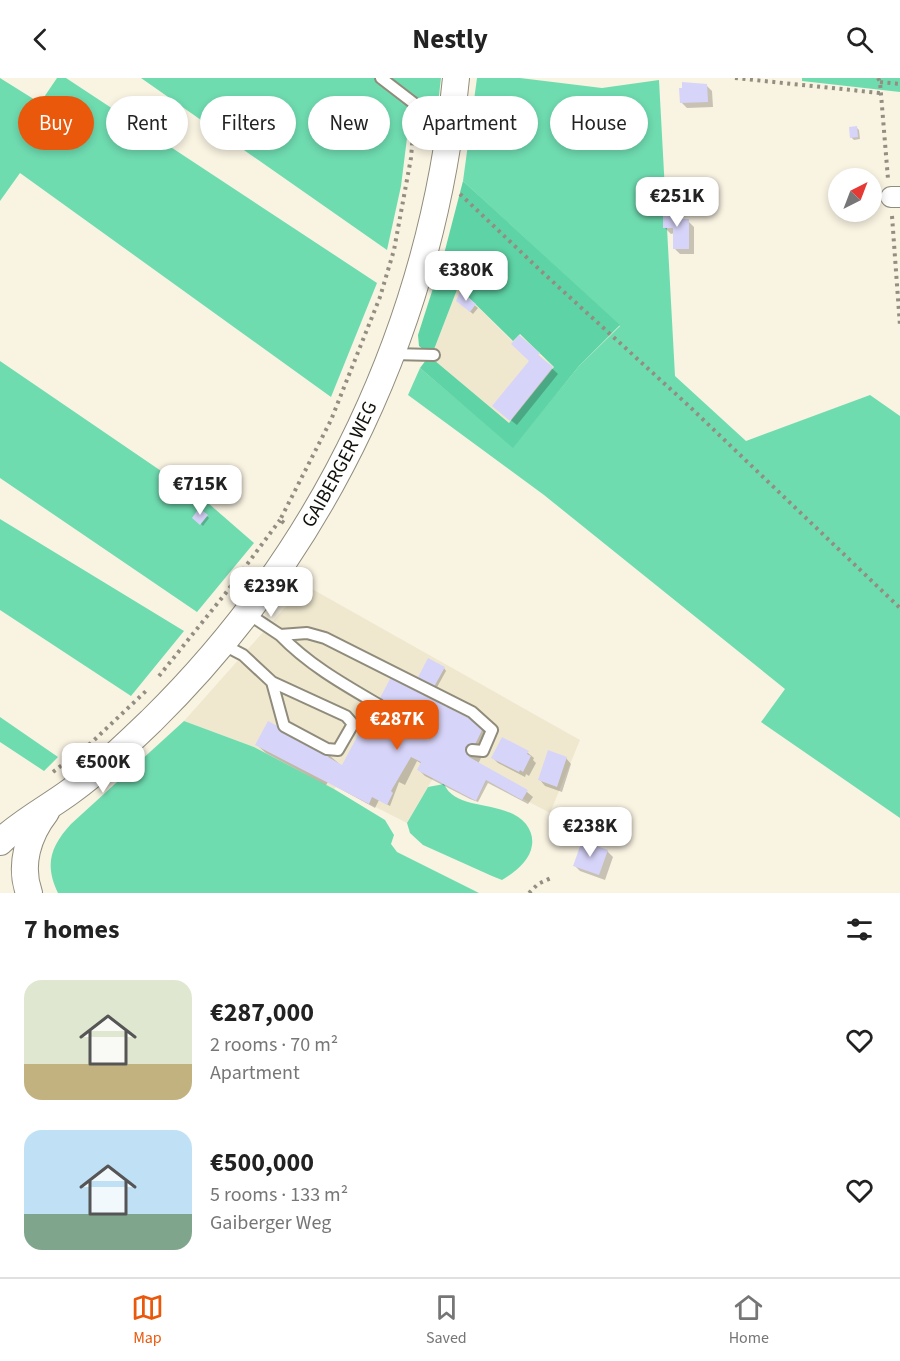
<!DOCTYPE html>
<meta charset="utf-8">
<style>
body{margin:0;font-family:"Source Sans 3",sans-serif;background:#f2f2f2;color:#222;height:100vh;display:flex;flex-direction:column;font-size:22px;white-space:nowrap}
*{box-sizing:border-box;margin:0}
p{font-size:20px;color:#767676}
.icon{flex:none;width:33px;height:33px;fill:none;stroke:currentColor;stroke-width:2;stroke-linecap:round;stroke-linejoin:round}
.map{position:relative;height:815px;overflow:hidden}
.details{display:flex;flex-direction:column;background:#fff;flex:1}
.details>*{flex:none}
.guide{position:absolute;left:18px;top:18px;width:864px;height:54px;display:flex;gap:12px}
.needle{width:39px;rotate:42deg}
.fabs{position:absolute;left:828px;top:90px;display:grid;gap:12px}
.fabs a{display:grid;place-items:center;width:54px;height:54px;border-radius:50%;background:#fff;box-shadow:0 3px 9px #0003;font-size:30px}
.price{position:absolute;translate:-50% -51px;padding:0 14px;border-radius:12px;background:#fff;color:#222;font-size:20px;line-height:39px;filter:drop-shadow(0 2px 3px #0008)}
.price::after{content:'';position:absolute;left:50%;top:36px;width:18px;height:14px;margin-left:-9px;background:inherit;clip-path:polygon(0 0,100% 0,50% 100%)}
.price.selected{background:#ea580c;color:#fff}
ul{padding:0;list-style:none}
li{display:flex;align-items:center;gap:18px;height:150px;padding:0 24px}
li span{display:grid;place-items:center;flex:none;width:168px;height:120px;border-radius:18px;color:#555}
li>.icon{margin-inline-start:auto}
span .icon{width:72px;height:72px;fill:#fffc;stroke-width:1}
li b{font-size:26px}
h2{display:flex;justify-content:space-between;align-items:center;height:72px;padding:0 24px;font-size:26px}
.chip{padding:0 21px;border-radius:27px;background:#fff;box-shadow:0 3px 9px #0003;font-size:21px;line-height:54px}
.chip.selected{background:#ea580c;color:#fff}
header{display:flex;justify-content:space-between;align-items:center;height:78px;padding:0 24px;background:#fff;font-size:27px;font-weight:700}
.menu{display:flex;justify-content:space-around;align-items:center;height:84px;border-top:2px solid #e0e0e0;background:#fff;font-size:16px;color:#767676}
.menu a{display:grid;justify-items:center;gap:3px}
.menu .selected{color:#ea580c}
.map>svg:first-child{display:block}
</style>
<header><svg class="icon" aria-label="back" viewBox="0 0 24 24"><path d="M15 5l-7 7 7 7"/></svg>Nestly<svg class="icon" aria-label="search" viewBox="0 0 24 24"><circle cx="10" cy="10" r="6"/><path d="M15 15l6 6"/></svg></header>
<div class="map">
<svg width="900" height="815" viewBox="0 0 900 815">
<rect width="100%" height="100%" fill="#f9f3e2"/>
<path fill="#efe8cf" d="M 458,209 L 512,263 L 519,256 L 542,275 L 540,277 L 555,289 L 509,346 L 434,282 L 433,274 Z
M 305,507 L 580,662 L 550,735 L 487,702 L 476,723 L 433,700 L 407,745 L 336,709 L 334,711 L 254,669 L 184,643 Z"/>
<path fill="#6fdcb0" d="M 0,0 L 40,25 L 57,0 L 66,0 L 377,205 L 331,319 L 20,95 L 0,123 Z
M 141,0 L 441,0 L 438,26 L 430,29 L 411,28 L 401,108 L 387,172 Z
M 477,0 L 520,0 L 602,10 L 659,2 L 675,298 L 746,363 L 870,317 L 900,338 L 900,740 L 761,644 L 785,611 L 544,417 L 408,317 L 420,290 L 513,369 L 579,288 L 620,248 L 463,103 Z
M 802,0 L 900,0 L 900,14 L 802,3 Z
M 0,283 L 208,425 L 254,465 L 197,534 L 0,400 Z
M 0,441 L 184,553 L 131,618 L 0,532 Z
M 0,639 L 58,679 L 44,693 L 0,664 Z
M 184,643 L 254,669 L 334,711 L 385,742 L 394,757 L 391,766 L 397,774 L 479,815 L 58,815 C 44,786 51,768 71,746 Z
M 444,706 C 456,734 505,721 526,746 C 531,753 533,759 532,767 C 530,783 515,794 502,802 L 492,798 L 423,767 L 410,755 L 407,745 L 428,709 Z"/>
<path fill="#5ed3a5" d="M 463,103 L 620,247 L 579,288 L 513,370 L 420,290 L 426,282 L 434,282 L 509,345 L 554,289 L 520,256 L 513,263 L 458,209 L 433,274 L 424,272 L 419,268 L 418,257 L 444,176 Z"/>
<path fill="#0003" d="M 706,7 L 712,13 L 713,29 L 687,30 L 681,24 Z
M 856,49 L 859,52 L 860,61 L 854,62 L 851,59 Z
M 673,129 L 679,135 L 679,141 L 681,143 L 688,143 L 694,149 L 694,176 L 680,176 L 675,171 L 675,155 L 671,156 L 665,150 Z
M 461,215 L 478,230 L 473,236 L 460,225 Z
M 519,259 L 558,296 L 517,347 L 500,334 L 531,283 Z
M 207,438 L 209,440 L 203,448 L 194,440 Z
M 444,590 L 446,593 L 436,611 L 421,603 Z
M 382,619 L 447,628 L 453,633 L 484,650 L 492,658 L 478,686 L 527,714 L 533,719 L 528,726 L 488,705 L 478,724 L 470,721 L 425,698 L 419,692 L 422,686 L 417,683 L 405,707 L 399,704 L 390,728 L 379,722 L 375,730 L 328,704 L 326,707 L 266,675 L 257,667 L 329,677 L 343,689 L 387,649 L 428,663 L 437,651 L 387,625 Z
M 502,661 L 528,675 L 534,680 L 533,682 L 536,685 L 529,698 L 526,696 L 525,699 L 498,685 L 493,680 Z
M 566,680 L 571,686 L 562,714 L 545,708 L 540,702 Z
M 607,773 L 613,779 L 605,802 L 580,793 L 574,787 Z"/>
<path fill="#d7d4f9" d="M 682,4 L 707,6 L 708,24 L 680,25 L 679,10 L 682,10 Z
M 857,48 L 858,59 L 850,60 L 849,49 Z
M 663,127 L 674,127 L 674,139 L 679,139 L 680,141 L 689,141 L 689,171 L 673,171 L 673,150 L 663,150 Z
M 460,213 L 476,226 L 470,234 L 456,223 Z
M 519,257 L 540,275 L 538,277 L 553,289 L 510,343 L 492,328 L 529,283 L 511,266 Z
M 199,430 L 208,437 L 200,447 L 192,440 Z
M 428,580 L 445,589 L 434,609 L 417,601 Z
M 391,599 L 448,627 L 447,629 L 484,648 L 469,679 L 528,712 L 522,722 L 486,702 L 476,723 L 417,692 L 421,684 L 411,679 L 391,713 L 393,715 L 387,727 L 372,719 L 369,726 L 255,667 L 268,643 L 330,676 L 328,679 L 342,687 L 368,638 L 386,647 L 389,641 L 429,662 L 436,649 L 380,620 Z
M 502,659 L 529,673 L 527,676 L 531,678 L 523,694 L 520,692 L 519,694 L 491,680 Z
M 548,672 L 567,679 L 557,709 L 538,702 Z
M 582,763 L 608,772 L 599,797 L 573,788 Z"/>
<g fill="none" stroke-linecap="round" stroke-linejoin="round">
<g stroke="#908c7c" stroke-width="14">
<path id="service" d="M 381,0 L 424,33 L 449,41
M 392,276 L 434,277
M 247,535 L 280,557 L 307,555 L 325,560 L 472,634 L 492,652 L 483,673 L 472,672
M 280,557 C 309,587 343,606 379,627
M 222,566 L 243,577 L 272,604 L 284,648 L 327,671 L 338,672 L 353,646 L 346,638 L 272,604"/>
</g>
<g stroke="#908c7c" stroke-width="22">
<path id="minor" d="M 891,119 L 900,119"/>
</g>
<g stroke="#908c7c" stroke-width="28">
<g id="tertiary">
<path id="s1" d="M 0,764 C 21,744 48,730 71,713 C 100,692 126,667 151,643 C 327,470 432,245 456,0"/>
<path d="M 29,815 C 19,787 28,757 46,734"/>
</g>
</g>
<path stroke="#928e82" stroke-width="4" stroke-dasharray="3 4.5" stroke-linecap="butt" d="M 735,0 L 880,15
M 878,0 L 880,4 L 888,101
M 880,4 L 900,6
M 460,116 L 541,193 L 689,328 L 900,530
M 892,138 L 900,248
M 284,445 L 280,442 L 331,342 L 380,219 L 394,172 L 411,80 L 414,42
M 159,598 L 225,516 L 280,442
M 53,694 L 91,665 L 146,613
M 529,815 L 538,806 L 551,800"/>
<use href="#service" stroke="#fff" stroke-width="10"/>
<use href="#minor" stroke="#fff" stroke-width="20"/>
<use href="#tertiary" stroke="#fff" stroke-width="26"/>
</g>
<g text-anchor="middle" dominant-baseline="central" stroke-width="4.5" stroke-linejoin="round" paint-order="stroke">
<g font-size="20" fill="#12110b" stroke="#fff">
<text stroke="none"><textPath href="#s1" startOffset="514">GAIBERGER WEG</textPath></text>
</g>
</g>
</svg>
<div class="fabs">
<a><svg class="needle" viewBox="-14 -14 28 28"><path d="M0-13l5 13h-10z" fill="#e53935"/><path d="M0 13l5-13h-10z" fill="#767676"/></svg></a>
</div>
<b class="price" style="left:677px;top:150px">€251K</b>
<b class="price" style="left:466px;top:224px">€380K</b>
<b class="price" style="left:200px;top:438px">€715K</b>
<b class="price" style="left:271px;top:540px">€239K</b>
<b class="price selected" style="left:397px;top:673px">€287K</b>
<b class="price" style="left:103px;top:716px">€500K</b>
<b class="price" style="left:590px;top:780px">€238K</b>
<div class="guide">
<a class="chip selected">Buy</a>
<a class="chip">Rent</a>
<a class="chip">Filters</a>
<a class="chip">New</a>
<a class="chip">Apartment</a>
<a class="chip">House</a>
</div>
</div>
<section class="details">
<h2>7 homes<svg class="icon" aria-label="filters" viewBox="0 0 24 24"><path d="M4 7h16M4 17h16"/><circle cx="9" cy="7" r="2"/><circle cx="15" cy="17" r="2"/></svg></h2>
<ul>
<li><span style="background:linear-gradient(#dfe7d0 70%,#c2b280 0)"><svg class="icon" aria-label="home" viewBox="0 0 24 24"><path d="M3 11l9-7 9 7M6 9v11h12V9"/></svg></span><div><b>€287,000</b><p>2 rooms · 70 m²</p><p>Apartment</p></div><svg class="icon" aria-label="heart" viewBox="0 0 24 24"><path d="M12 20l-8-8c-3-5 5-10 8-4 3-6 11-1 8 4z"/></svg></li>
<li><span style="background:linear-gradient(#bfe0f5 70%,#7fa58c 0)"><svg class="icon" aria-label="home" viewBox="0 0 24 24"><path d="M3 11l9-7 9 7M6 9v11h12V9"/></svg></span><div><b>€500,000</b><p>5 rooms · 133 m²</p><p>Gaiberger Weg</p></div><svg class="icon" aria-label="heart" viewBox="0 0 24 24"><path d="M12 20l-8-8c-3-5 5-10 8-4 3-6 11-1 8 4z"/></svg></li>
</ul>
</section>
<nav class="menu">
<a class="selected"><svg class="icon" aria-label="map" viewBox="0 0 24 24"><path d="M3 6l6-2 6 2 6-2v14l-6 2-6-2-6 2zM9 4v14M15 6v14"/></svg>Map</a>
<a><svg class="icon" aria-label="saved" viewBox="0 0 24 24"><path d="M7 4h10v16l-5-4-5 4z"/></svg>Saved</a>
<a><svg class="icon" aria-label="home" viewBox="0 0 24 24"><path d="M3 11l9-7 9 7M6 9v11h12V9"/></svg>Home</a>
</nav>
